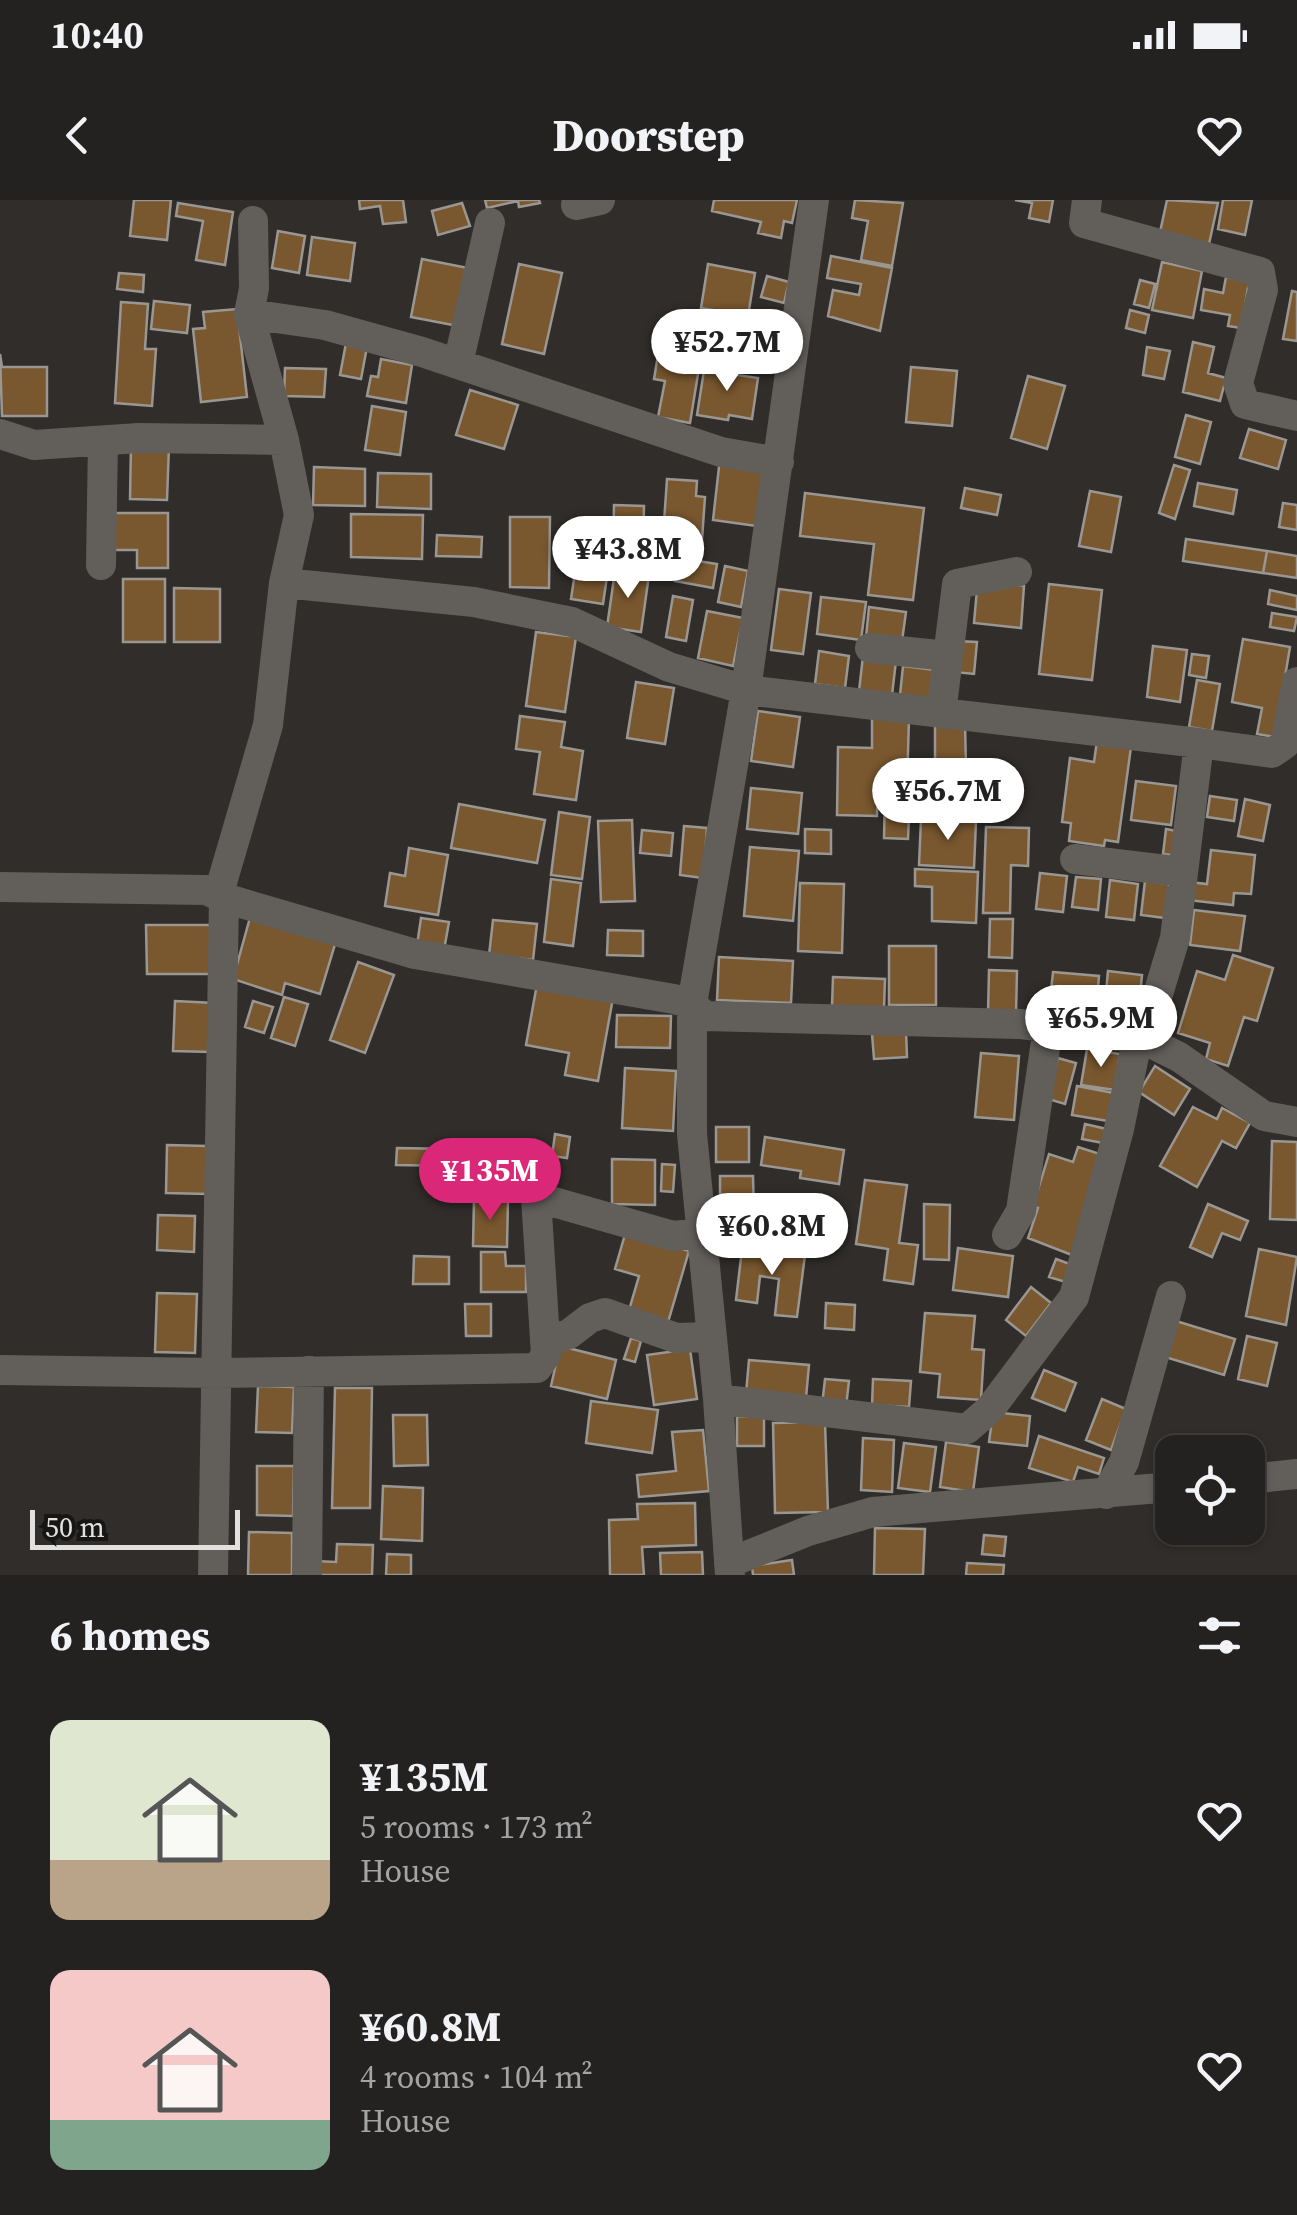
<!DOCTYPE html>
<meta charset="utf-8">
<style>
body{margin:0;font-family:"Source Serif 4",serif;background:#2c2a29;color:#f1f3f6;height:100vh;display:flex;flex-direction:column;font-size:38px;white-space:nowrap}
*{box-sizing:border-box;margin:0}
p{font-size:32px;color:#a3a4a5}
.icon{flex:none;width:55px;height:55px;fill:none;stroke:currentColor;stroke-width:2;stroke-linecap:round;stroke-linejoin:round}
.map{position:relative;height:1375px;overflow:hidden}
.details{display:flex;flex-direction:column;background:#242220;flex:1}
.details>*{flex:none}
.controls{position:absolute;left:1155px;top:1235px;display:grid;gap:20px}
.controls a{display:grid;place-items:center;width:110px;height:110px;border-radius:20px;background:#242220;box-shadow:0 2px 8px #0004,0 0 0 2px #413f3e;font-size:50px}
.scale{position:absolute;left:30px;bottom:25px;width:210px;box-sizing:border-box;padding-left:10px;border:5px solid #e3e1df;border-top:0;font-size:28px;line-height:35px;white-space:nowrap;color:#e3e1df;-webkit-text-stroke:8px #171614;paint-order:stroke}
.price{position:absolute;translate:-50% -85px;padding:0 22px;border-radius:35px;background:#fff;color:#222;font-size:32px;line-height:65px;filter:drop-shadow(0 2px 5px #0008)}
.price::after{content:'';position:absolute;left:50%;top:60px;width:30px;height:22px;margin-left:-15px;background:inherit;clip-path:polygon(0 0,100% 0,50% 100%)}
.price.selected{background:#db2777;color:#fff}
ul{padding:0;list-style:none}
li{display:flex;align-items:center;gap:30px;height:250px;padding:0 50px}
li span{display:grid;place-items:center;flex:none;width:280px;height:200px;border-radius:20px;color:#555}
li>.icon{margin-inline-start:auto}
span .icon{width:120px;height:120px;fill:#fffc;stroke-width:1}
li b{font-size:42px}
h2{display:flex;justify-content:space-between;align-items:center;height:120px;padding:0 50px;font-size:42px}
.status{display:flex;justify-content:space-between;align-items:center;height:70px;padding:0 50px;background:#242220;direction:ltr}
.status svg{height:28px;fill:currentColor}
header{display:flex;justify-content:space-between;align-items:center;height:130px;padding:0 50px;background:#242220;font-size:45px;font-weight:800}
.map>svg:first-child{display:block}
</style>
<div class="status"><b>10:40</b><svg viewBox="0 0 49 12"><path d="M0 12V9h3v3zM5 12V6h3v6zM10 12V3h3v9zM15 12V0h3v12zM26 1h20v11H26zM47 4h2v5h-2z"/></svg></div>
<header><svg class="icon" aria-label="back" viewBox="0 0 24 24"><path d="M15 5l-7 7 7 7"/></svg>Doorstep<svg class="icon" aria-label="heart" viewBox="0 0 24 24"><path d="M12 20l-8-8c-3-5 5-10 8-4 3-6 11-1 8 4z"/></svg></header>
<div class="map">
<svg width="1297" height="1375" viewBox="0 0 1297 1375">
<rect width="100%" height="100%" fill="#302d2a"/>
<path fill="#79572f" stroke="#9a9793" stroke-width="2.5" d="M 134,0 L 171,0 L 167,40 L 130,36 Z
M 359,0 L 403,0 L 406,22 L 383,24 L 380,6 L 360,9 Z
M 485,0 L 539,0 L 540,3 L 519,7 L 518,1 L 487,8 Z
M 714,0 L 797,0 L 792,23 L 784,21 L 781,38 L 758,33 L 761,22 L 712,11 Z
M 855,0 L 903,3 L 892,66 L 861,60 L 868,21 L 852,18 Z
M 1015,0 L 1053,0 L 1049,22 L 1029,18 L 1032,3 Z
M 1167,0 L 1218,3 L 1209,44 L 1160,32 Z
M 1223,0 L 1252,0 L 1245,35 L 1218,29 Z
M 178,3 L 233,12 L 225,65 L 196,60 L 203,21 L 176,16 Z
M 462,3 L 470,26 L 438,35 L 432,11 Z
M 278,31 L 305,36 L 299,73 L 272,68 Z
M 312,37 L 355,43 L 350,81 L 307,75 Z
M 831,56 L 892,68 L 880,131 L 828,116 L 833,90 L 859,95 L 861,84 L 827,78 Z
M 422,59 L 468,68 L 458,126 L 411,117 Z
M 1162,62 L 1202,71 L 1193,118 L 1152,110 Z
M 519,64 L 562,73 L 544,154 L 502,144 Z
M 708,64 L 755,73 L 748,116 L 701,108 Z
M 119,73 L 144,75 L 143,92 L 117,89 Z
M 767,76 L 789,82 L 784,103 L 761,97 Z
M 1226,77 L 1249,82 L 1241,128 L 1228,126 L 1230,115 L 1201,110 L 1204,89 L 1223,93 Z
M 1140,80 L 1155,84 L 1149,108 L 1134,104 Z
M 1292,91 L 1297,92 L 1297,141 L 1283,139 Z
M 154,101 L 190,105 L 187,133 L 151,129 Z
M 121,102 L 148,104 L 145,149 L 156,149 L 152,206 L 115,203 Z
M 237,109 L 247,197 L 201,202 L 193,129 L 205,128 L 203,112 Z
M 1130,110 L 1149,115 L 1145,133 L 1126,128 Z
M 678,118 L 724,127 L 718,162 L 672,153 Z
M 1193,142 L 1214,147 L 1208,173 L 1226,178 L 1220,201 L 1183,192 Z
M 346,143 L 367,147 L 361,179 L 340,175 Z
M 1147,147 L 1170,151 L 1164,179 L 1143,175 Z
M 0,154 L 2,167 L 47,167 L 47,216 L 2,216 Z
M 658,155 L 700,162 L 690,223 L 658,217 L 665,181 L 654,179 Z
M 381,159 L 412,165 L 406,203 L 367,196 L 371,176 L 378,177 Z
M 705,164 L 738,169 L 737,175 L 758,178 L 752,219 L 729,215 L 728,220 L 697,215 Z
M 911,167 L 957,171 L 952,226 L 906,222 Z
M 285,168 L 326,169 L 324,197 L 284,196 Z
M 1028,176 L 1065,186 L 1047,249 L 1011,238 Z
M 470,190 L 518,205 L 504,249 L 456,235 Z
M 372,206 L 406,212 L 400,255 L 365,250 Z
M 1186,215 L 1211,222 L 1200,264 L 1175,257 Z
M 1249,229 L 1286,240 L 1278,269 L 1240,258 Z
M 131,244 L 169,246 L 167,300 L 130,299 Z
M 720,258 L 765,264 L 757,326 L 713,320 Z
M 1174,265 L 1190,270 L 1175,319 L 1159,313 Z
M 314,267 L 365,269 L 365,306 L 313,305 Z
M 378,273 L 431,274 L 431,309 L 377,307 Z
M 667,279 L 697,281 L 696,296 L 705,297 L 701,354 L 662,351 Z
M 1198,283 L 1237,290 L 1233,314 L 1194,306 Z
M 965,288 L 1001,295 L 997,315 L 961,308 Z
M 1090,291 L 1121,297 L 1111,352 L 1079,346 Z
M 805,293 L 924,308 L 913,400 L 868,395 L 874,344 L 800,336 Z
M 1283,303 L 1297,305 L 1297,330 L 1279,327 Z
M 614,305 L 644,306 L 643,351 L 613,350 Z
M 111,313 L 168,313 L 168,368 L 137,368 L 137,350 L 111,350 Z
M 351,314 L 423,315 L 422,359 L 351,357 Z
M 510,317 L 550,317 L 549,388 L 510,387 Z
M 437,335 L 482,337 L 481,357 L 436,356 Z
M 1186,339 L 1267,351 L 1263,373 L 1183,361 Z
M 1267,351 L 1297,356 L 1297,378 L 1263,373 Z
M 679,358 L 717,364 L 713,388 L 675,381 Z
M 576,366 L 608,370 L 603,404 L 571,399 Z
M 725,366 L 748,371 L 741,407 L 718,402 Z
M 615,371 L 649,375 L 641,432 L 607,427 Z
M 123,379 L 165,379 L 165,442 L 123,442 Z
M 999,384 L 1024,386 L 1021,428 L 974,423 L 977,389 Z
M 1049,384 L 1102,390 L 1092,480 L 1039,474 Z
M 174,388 L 220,389 L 220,442 L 174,442 Z
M 779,389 L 811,393 L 803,454 L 771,450 Z
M 1270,390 L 1297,396 L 1297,410 L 1268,404 Z
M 673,396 L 693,400 L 686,441 L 666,437 Z
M 821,397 L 866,402 L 861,440 L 817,434 Z
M 869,407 L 906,412 L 902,441 L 866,437 Z
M 707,411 L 743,418 L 733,466 L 698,458 Z
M 1272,413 L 1297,417 L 1294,431 L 1270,427 Z
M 536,432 L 576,437 L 565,512 L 526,506 Z
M 1243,439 L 1290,447 L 1275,537 L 1257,534 L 1262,508 L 1232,502 Z
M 956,441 L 977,442 L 974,474 L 954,472 Z
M 1153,446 L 1187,450 L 1180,502 L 1147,497 Z
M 819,451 L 849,456 L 845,488 L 815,484 Z
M 1192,454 L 1209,456 L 1206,478 L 1189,475 Z
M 863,456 L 896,461 L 892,495 L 859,491 Z
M 903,466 L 935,470 L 931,499 L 900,495 Z
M 1197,480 L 1220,484 L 1212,531 L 1189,527 Z
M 636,482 L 674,488 L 665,544 L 627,538 Z
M 758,511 L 800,517 L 793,567 L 751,561 Z
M 520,516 L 565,522 L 561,547 L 583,551 L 576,600 L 534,594 L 540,552 L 516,549 Z
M 872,518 L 909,519 L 907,586 L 878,585 L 877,616 L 837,615 L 838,547 L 872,548 Z
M 935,523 L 965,523 L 966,568 L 935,568 Z
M 1097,541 L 1131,547 L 1118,642 L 1105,640 L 1104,646 L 1069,641 L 1071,623 L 1062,622 L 1070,558 L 1094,562 Z
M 924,574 L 963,577 L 961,602 L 923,600 Z
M 1136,581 L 1176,586 L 1171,625 L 1131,620 Z
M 751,588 L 802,593 L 798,634 L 747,629 Z
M 885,594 L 910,594 L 908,639 L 884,638 Z
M 1210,596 L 1237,600 L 1234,621 L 1207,617 Z
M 1245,599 L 1270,605 L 1263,641 L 1238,636 Z
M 459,604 L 545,620 L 537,663 L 451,648 Z
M 559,612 L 590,617 L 582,679 L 551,675 Z
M 921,619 L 976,622 L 974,668 L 919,665 Z
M 632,620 L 635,701 L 601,702 L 598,621 Z
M 684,626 L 707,628 L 703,678 L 680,675 Z
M 986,627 L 1029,628 L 1028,666 L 1011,665 L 1010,713 L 983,713 Z
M 805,629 L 831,630 L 831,654 L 805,653 Z
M 1166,629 L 1182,632 L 1179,656 L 1163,654 Z
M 642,630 L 673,633 L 671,656 L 640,653 Z
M 750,647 L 799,651 L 793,721 L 744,716 Z
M 409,648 L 448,655 L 438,715 L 385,706 L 390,673 L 405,676 Z
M 1211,650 L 1255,655 L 1251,694 L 1234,693 L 1233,705 L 1187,700 L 1189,682 L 1207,684 Z
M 915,669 L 978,672 L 976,723 L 932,721 L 932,687 L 915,686 Z
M 1040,673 L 1067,676 L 1063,712 L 1036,709 Z
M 1076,677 L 1101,679 L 1098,710 L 1072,707 Z
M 551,679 L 581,683 L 573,746 L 544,742 Z
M 1110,680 L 1138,684 L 1134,720 L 1106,717 Z
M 1145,681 L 1169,684 L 1165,718 L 1141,715 Z
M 800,683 L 844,684 L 842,753 L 798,751 Z
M 1194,710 L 1245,716 L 1240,751 L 1190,745 Z
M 251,714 L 336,741 L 320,794 L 285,783 L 282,795 L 233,779 Z
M 421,718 L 449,722 L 444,750 L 417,745 Z
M 990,719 L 1013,719 L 1012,758 L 989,757 Z
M 493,720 L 537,724 L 533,760 L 489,755 Z
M 146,725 L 213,725 L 213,774 L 147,774 Z
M 608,730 L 643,731 L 643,756 L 607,755 Z
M 889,746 L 936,746 L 936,805 L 889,805 Z
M 1233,755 L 1273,768 L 1257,821 L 1244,817 L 1228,866 L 1206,859 L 1210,843 L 1178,833 L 1197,771 L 1225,780 Z
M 719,757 L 793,761 L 791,803 L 717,800 Z
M 358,762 L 394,775 L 365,853 L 330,840 Z
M 989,770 L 1017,771 L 1016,814 L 988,814 Z
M 1108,771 L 1142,775 L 1137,827 L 1103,824 Z
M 1053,772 L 1099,776 L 1095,823 L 1048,819 Z
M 833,777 L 885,779 L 884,808 L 832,806 Z
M 537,784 L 613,798 L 598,881 L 565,875 L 569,853 L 526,845 Z
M 284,797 L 308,804 L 295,846 L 271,838 Z
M 175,801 L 214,803 L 211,852 L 173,851 Z
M 253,801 L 273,807 L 264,833 L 245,827 Z
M 617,815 L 671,816 L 670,848 L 616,847 Z
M 906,831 L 907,857 L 874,859 L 872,834 Z
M 1087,849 L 1120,854 L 1115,890 L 1081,885 Z
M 981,853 L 1019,856 L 1014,920 L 975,917 Z
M 1058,858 L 1076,863 L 1065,904 L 1048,899 Z
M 1155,866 L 1190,889 L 1174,915 L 1139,892 Z
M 625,868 L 676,871 L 673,931 L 622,928 Z
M 1077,886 L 1119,894 L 1114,922 L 1072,915 Z
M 1193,907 L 1217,919 L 1222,908 L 1250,923 L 1236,948 L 1222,941 L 1197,987 L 1160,966 Z
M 1085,924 L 1111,930 L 1108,944 L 1082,939 Z
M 716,927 L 749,927 L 749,962 L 716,962 Z
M 555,934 L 570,937 L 567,958 L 552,956 Z
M 765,937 L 844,950 L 839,984 L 800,978 L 801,971 L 761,965 Z
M 1272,941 L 1297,942 L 1297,1020 L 1270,1019 Z
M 510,942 L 512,991 L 484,992 L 482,943 Z
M 167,945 L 207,946 L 207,994 L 166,993 Z
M 1078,947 L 1100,954 L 1077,1057 L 1028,1038 L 1038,1008 L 1033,1006 L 1049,954 L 1073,962 Z
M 397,948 L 452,949 L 452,966 L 396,965 Z
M 612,959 L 655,960 L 655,1005 L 612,1004 Z
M 662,964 L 675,965 L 673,992 L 661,991 Z
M 720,976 L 753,976 L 754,1015 L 720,1015 Z
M 865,980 L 907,985 L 899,1043 L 918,1045 L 913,1084 L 884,1080 L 888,1049 L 856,1044 Z
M 474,999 L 508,1000 L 507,1047 L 473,1046 Z
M 924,1004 L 950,1005 L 949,1060 L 924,1059 Z
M 1208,1004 L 1248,1021 L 1240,1040 L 1222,1033 L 1212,1057 L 1190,1047 Z
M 158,1015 L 195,1016 L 194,1052 L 157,1050 Z
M 626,1031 L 689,1051 L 666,1129 L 627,1117 L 639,1076 L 615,1069 Z
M 752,1048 L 805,1055 L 797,1117 L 775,1115 L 779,1079 L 760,1076 L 757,1103 L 736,1100 L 742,1049 Z
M 958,1048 L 1013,1056 L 1008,1097 L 953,1090 Z
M 1259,1049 L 1297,1057 L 1286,1125 L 1246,1116 Z
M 481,1052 L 505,1052 L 506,1066 L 526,1066 L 526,1092 L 481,1092 Z
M 414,1056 L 449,1057 L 449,1084 L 413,1084 Z
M 1056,1059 L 1078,1067 L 1072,1084 L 1049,1077 Z
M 1031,1087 L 1051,1103 L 1026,1136 L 1006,1120 Z
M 157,1093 L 197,1094 L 195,1153 L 155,1152 Z
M 826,1103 L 855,1105 L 854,1130 L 825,1128 Z
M 465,1104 L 491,1104 L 491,1136 L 466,1136 Z
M 925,1113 L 975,1116 L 972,1149 L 984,1150 L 981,1200 L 938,1197 L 940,1174 L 920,1172 Z
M 1176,1121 L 1235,1139 L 1224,1175 L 1165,1157 Z
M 1247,1136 L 1277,1143 L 1267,1186 L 1238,1179 Z
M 631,1138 L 641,1141 L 635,1162 L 624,1159 Z
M 560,1146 L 616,1160 L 607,1199 L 551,1186 Z
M 690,1149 L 697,1199 L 654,1205 L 647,1155 Z
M 749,1160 L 809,1165 L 806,1198 L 746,1193 Z
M 1044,1170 L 1076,1183 L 1065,1211 L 1032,1198 Z
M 825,1179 L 849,1181 L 846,1207 L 822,1205 Z
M 873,1179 L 911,1181 L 909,1207 L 872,1205 Z
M 258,1186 L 294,1187 L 292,1233 L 256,1232 Z
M 335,1188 L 372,1188 L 370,1308 L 332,1308 Z
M 1102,1199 L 1126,1209 L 1111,1250 L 1086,1240 Z
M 591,1201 L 658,1210 L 652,1253 L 586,1243 Z
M 993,1212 L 1030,1216 L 1027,1246 L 989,1242 Z
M 393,1215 L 427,1215 L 428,1265 L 394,1266 Z
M 737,1216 L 764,1217 L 764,1246 L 737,1246 Z
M 825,1222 L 828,1312 L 775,1313 L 773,1223 Z
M 703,1230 L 709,1291 L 639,1297 L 637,1275 L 676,1271 L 672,1232 Z
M 1039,1236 L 1104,1258 L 1099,1274 L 1078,1267 L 1073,1282 L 1029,1268 Z
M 863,1238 L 894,1240 L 892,1292 L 861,1290 Z
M 946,1242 L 979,1247 L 973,1292 L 940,1287 Z
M 904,1243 L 936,1247 L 930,1292 L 898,1288 Z
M 257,1266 L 294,1266 L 293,1316 L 257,1315 Z
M 383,1286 L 423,1288 L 422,1341 L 381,1339 Z
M 695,1303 L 696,1345 L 642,1347 L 644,1375 L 610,1375 L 609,1320 L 638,1319 L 637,1304 Z
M 875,1328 L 925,1329 L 923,1375 L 874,1375 Z
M 249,1332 L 292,1333 L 292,1375 L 248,1375 Z
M 984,1335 L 1006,1337 L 1004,1356 L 982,1354 Z
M 337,1344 L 373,1345 L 372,1375 L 314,1375 L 315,1361 L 336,1362 Z
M 702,1352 L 703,1375 L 661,1375 L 660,1353 Z
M 387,1354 L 411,1355 L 411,1375 L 386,1375 Z
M 792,1360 L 794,1375 L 753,1375 L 752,1366 Z
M 967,1363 L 1004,1365 L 1003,1375 L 966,1375 Z"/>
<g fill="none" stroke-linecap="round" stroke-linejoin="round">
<path stroke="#625f5b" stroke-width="30" d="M 1087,0 L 1084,23 L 1260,72 L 1263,90 L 1238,183 L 1245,204 L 1297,216
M 576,5 L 600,0
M 249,114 L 325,125 L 422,152 L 721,252 L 779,262
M 458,164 L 490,23
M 0,234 L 34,245 L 139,238 L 284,240
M 101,365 L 103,241
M 284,383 L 474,402 L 572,422 L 669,467 L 746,490 L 814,0
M 870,448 L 948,456
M 941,514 L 957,384 L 1017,372
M 1075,659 L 1183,672
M 0,687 L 206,690 L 224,698 L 415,754 L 674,799 L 692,804 L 705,816 L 1021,824 L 1143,839 L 1179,857 L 1264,916 L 1297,922
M 1007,1035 L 1021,1011 L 1048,828
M 545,1141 L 569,1134 L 590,1118 L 605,1113 L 676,1138 L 712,1137
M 0,1170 L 216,1173 L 537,1168 L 546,1155 L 536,997 L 673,1036 L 702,1033
M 718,1199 L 967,1229 L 990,1209 L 1074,1097 L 1119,929 L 1135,851 L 1151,817 L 1175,738 L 1199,543 L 1272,553 L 1285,544 L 1297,482
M 1248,1279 L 1297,1274
M 1106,1294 L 1124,1262 L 1171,1096
M 729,1363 L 808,1331 L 873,1312 L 1172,1287
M 213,1375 L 224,698 L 221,686 L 268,525 L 284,383 L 299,315 L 284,240 L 249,114 L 254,88 L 253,21
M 307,1375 L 309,1171
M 730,1375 L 718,1199 L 692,934 L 692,804 L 746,490 L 1199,543"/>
</g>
</svg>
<div class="controls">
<a><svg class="icon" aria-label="locate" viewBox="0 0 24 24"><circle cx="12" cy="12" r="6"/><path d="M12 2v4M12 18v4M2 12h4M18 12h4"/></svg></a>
</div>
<div class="scale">50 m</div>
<b class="price" style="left:727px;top:194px">¥52.7M</b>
<b class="price" style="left:628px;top:401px">¥43.8M</b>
<b class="price" style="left:948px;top:643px">¥56.7M</b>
<b class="price" style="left:1101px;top:870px">¥65.9M</b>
<b class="price selected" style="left:490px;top:1023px">¥135M</b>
<b class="price" style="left:772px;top:1078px">¥60.8M</b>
</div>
<section class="details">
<h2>6 homes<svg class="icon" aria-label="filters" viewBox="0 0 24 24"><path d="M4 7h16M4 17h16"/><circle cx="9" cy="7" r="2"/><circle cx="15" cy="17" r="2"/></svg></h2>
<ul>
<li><span style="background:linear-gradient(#dfe7d0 70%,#b9a48a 0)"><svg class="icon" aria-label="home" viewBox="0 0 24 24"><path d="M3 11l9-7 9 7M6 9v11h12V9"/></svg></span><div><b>¥135M</b><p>5 rooms · 173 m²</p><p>House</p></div><svg class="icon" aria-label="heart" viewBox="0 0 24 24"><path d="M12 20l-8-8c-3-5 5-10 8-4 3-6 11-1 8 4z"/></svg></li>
<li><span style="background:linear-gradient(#f6c9c9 75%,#7fa58c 0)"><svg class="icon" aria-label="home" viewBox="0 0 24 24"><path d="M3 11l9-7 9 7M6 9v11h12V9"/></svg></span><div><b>¥60.8M</b><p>4 rooms · 104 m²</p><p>House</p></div><svg class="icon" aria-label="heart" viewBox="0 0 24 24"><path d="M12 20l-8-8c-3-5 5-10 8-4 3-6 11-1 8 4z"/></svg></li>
</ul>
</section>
